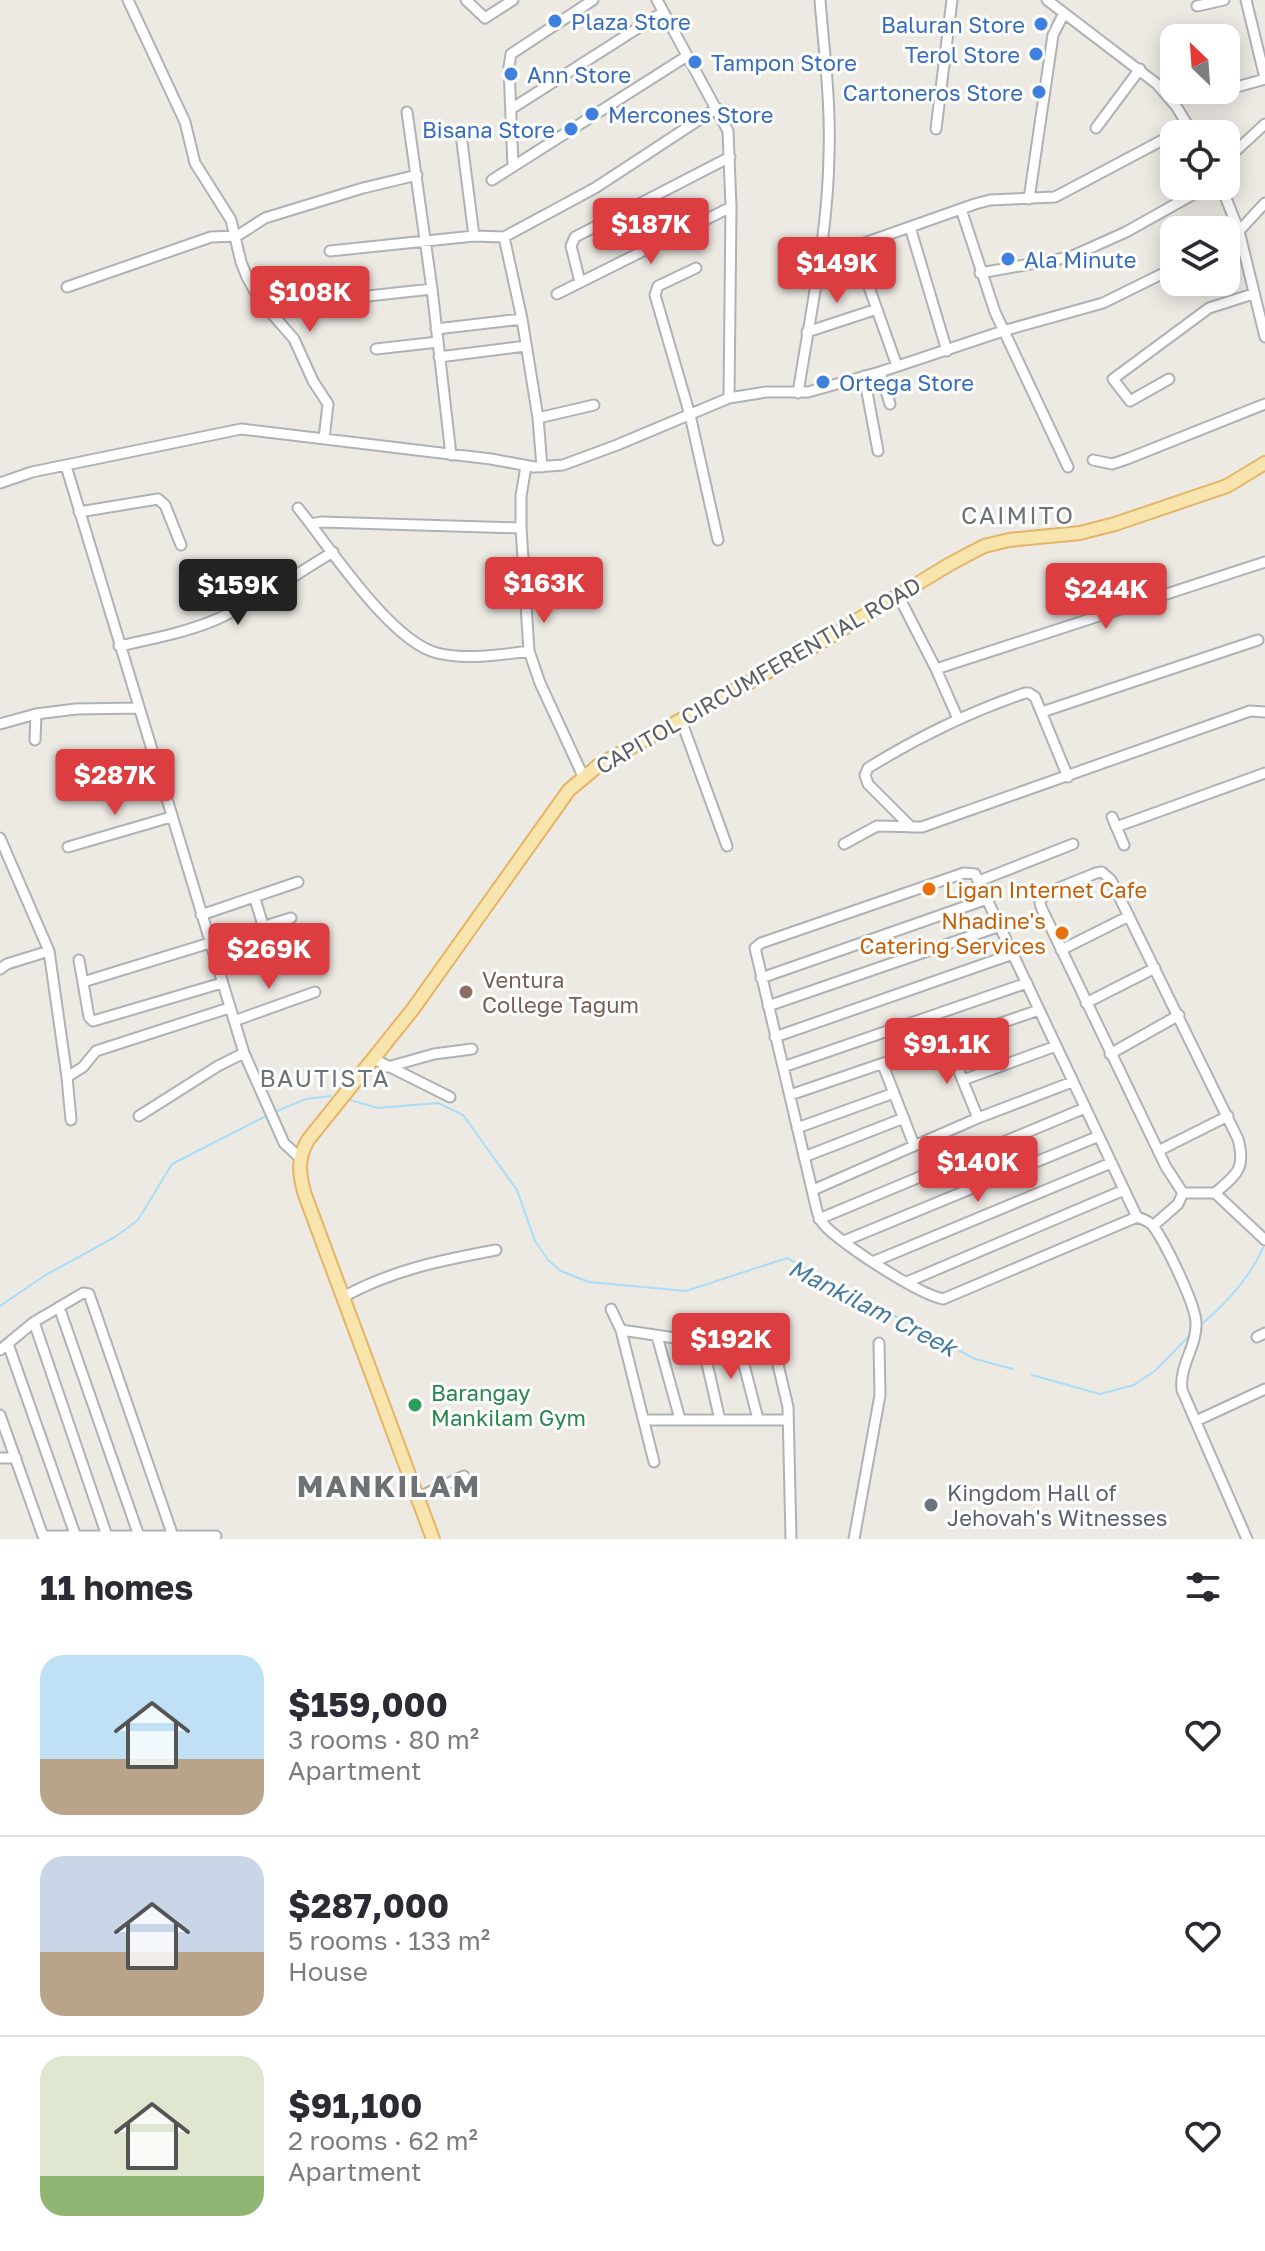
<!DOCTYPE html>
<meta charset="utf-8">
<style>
body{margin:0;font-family:"Golos Text",sans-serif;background:#f7f7f7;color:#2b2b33;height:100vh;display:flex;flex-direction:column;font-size:30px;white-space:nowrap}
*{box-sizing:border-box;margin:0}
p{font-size:26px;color:#7c7c81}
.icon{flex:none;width:44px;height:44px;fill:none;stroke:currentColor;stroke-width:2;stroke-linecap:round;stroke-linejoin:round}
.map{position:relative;height:1539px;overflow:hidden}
.details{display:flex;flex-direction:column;background:#fff;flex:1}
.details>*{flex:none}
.needle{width:52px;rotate:335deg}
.controls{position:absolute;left:1160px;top:24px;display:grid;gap:16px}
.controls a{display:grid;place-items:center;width:80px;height:80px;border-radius:16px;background:#fff;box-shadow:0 4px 20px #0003;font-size:40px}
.price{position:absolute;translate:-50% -68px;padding:0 18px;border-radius:8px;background:#db3d40;color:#fff;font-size:26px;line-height:52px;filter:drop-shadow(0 2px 4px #0008)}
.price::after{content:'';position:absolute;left:50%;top:48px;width:24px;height:18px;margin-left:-12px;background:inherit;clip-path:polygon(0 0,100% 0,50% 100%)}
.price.active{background:#222;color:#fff}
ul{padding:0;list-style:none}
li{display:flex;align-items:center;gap:24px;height:200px;padding:0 40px}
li+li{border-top:2px solid #e1e1e2}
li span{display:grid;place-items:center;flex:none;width:224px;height:160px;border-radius:24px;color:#555}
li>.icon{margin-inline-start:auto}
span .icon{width:96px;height:96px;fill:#fffc;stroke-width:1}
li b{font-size:34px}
h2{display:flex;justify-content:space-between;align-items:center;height:96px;padding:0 40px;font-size:34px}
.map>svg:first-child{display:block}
</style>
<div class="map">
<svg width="1265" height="1539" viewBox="0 0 1265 1539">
<rect width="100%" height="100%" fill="#edeae4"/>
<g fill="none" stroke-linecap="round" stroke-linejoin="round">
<path stroke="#a9ddf8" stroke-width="2" d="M 350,1100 L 378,1108 L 438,1103 L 463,1115 L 517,1190 L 535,1241 L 548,1260 L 561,1271 L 589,1282 L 686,1291 L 787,1258 L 975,1359 L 1013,1369
M 277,1111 L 306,1099 L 331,1096
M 0,1306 L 44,1276 L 115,1237 L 138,1220 L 172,1164 L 264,1117
M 1203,1323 C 1229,1301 1249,1278 1263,1248
M 1032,1375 L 1100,1394 L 1134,1385 L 1156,1370 L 1190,1335"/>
<g stroke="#afb2b5" stroke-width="13">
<path id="minor" d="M 128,0 L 185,122 L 195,163 L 231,220 L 241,262 L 247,277 L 259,299 L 294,339 L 313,381 L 328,404 L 324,439
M 466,0 L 485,18 L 513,0
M 657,0 L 728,131 L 731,207 L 729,398
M 1047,0 L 1157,84 L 1176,106 L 1193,134
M 1246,0 L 1265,78
M 1197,6 L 1224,0
M 1226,90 L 1265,79
M 511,109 L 663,12
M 407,112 L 432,289 L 451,455
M 1096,128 L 1140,69
M 936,129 L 952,0
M 462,142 L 474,236
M 1226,160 L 1265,124
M 513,166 L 509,67 L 511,54 L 593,0
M 492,180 L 687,56
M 1221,186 L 1239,231 L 1265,337
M 1029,199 L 1053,35 L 1064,13
M 961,209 L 995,312 L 1068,467
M 910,227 L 947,351
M 504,237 L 522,319 L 538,418 L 542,467
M 1226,238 L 1239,231 L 1265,203
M 330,251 L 474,236 L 504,237 L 595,188 L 717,108
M 819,259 L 975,204 L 990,200 L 1055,197 L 1174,134
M 696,268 L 658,286 L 655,295 L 690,415 L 718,540
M 980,273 L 1070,257 L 1126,232 L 1208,186
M 580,282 L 571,246 L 575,237 L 730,157
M 67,287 L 211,237 L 237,236 L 265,218 L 363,188 L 417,175
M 869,287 L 897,366
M 557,294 L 731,207
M 368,296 L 432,289
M 436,329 L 522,319
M 807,332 L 877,309
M 376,349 L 438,342
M 439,357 L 526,346
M 880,372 L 890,404
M 864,376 L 878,451
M 1169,379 L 1130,401 L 1113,379 L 1209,308 L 1253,294
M 798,393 C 810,315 828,234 829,154 C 831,103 824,51 820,0
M 538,418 L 594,405
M 1093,460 L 1112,464 L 1127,459 L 1265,404
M 66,466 L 244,1053 L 284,1143 L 300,1158
M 526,466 L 521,496 L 521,528 L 529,651 L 540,683 L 583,776
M 0,483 L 32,472 L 241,429 L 491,459 L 534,467 L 563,465 L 617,445 L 729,398 L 766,392 L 808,392 L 880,372 L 1003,331 L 1103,303 L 1174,268
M 298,508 C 329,546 390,641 437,653 C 465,660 500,655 529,651
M 79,512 L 158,499 L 165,505 L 181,545
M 311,524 L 321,522 L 521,528
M 898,595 L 936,669 L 958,719
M 119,646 C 151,639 184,633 215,620 C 256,602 295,575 333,552
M 936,669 L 1265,562
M 1042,712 L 1258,640
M 681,720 L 727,846
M 0,724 L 36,714
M 35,740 L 36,714 L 76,709 L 137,708
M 1112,817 L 1124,845
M 911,827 L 868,784 L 865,775 L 868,768 C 918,737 969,712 1025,693 L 1029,693 L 1035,697 L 1068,777
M 1116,827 L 1265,773
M 0,838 L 49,951 L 67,1077
M 844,844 L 877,826 L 922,827 L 1250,711 L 1265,712
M 68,847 L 171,817
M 979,881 L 1073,844
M 255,899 L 263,925
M 201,915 L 298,882
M 1061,950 L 1129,916
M 79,960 L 89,1017 L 93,1021 L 222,983
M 0,969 L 7,964 L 49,951
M 761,978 L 987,899
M 83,982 L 291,918
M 1086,1003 L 1155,968
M 768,1006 L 1000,926
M 234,1021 L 315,992
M 775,1037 L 1013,954
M 947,1042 L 978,1118
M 1110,1054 L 1179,1015
M 374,1059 L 450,1097
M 883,1065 L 914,1145
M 388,1067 L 434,1054 L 472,1049
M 783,1067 L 1027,983
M 963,1080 L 1056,1046
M 790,1095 L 1039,1010
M 139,1116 L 218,1066 L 244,1053
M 71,1120 L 67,1077 L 83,1067 L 96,1051 L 229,1008
M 797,1128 L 894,1093
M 1158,1151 L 1228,1116
M 804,1157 L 904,1118
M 813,1190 L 978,1118 L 1072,1082
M 1183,1193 L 1166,1167 L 1041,907 L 1040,902 L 1044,894 L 1096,873 L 1102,872 L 1111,880 L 1238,1139 C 1246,1169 1237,1174 1215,1193
M 1183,1193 L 1215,1193 L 1265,1240
M 1137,1217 L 943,1299 C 916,1293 847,1247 826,1227 C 821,1222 819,1218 817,1211 L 755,948 L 761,943 L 964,873 L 975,874 L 1137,1217 C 1143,1219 1149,1221 1153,1226 C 1165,1242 1196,1305 1196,1323 C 1197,1347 1179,1365 1182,1390 L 1247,1539
M 819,1219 L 1085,1108
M 1153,1226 L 1178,1204 L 1183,1193
M 844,1241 L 1099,1136
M 875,1261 L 1111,1163
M 907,1282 L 1124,1190
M 343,1297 C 392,1270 442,1260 496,1250
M 59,1307 L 139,1536
M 611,1309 L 621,1330 L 654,1462
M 34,1322 L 107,1536
M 621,1330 L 702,1342 L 763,1328 L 770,1331 L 788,1407 L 791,1539
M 736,1334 L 758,1419
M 657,1336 L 680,1419
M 1257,1337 L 1265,1333
M 702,1342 L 720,1420
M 8,1344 L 76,1537
M 0,1350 L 34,1322 L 83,1293 L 89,1294 L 174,1539
M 0,1415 L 43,1536 L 216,1536
M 644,1420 L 788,1420
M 1196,1421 L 1265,1389
M 0,1458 L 16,1458
M 419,1497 L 464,1476
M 854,1539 L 880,1395 L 879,1343"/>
</g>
<g stroke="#e5b465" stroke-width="16">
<path id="major" d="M 433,1539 L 305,1195 C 299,1175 297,1158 308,1140 L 413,1009 L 569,790 L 599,765 L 813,647 L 950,564 L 984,546 L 1009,540 L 1080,533 L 1115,524 L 1227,486 L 1265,463"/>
</g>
<use href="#minor" stroke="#fff" stroke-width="9"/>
<use href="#major" stroke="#f8e5ae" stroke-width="12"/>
</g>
<g fill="#3f7fe0" stroke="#fff" stroke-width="3">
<circle cx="555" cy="21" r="8"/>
<circle cx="1041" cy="24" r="8"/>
<circle cx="1036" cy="54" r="8"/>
<circle cx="695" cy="62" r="8"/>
<circle cx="511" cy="74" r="8"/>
<circle cx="1039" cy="92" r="8"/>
<circle cx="592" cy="114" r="8"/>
<circle cx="571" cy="129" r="8"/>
<circle cx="1008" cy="259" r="8"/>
<circle cx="823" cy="382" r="8"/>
</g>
<g fill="#e8710a" stroke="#fff" stroke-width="3">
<circle cx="929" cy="889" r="8"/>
<circle cx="1062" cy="933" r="8"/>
</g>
<circle fill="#8d6e63" stroke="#fff" stroke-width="3" cx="466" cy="992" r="8"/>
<circle fill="#2e9e5b" stroke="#fff" stroke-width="3" cx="415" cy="1405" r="8"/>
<circle fill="#6b7280" stroke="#fff" stroke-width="3" cx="931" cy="1505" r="8"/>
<g text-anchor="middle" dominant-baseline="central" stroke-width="6" stroke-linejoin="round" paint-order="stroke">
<g font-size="22" fill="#366cbe" stroke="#fff" text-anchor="start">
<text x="571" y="21">Plaza Store</text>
<text x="1025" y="24" text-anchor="end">Baluran Store</text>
<text x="1020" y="54" text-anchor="end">Terol Store</text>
<text x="711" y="62">Tampon Store</text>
<text x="527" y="74">Ann Store</text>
<text x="1023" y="92" text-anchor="end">Cartoneros Store</text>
<text x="608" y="114">Mercones Store</text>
<text x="555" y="129" text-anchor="end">Bisana Store</text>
<text x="1024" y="259">Ala Minute</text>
<text x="839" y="382">Ortega Store</text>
</g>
<g font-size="22" fill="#5c6063" stroke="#fff">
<text transform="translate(758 675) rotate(-30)">CAPITOL CIRCUMFERENTIAL ROAD</text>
</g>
<g font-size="22" fill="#c56008" stroke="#fff" text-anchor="start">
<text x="945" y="889">Ligan Internet Cafe</text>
<text x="1046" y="920" text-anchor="end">Nhadine's<tspan x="1046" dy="25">Catering Services</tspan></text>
</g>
<g font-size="22" fill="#785e54" stroke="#fff" text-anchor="start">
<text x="482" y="979">Ventura<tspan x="482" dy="25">College Tagum</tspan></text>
</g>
<g font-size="22" fill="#27864d" stroke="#fff" text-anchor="start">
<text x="431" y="1392">Barangay<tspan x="431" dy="25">Mankilam Gym</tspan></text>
</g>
<g font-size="22" fill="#5b616d" stroke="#fff" text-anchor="start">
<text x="947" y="1492">Kingdom Hall of<tspan x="947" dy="25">Jehovah's Witnesses</tspan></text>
</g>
<g font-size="24" letter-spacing="2" fill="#6d7275" stroke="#fff">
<text x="1018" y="514">CAIMITO</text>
<text x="325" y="1077">BAUTISTA</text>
</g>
<g font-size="24" font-style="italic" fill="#457aa0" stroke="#fff">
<text transform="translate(873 1307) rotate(27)">Mankilam Creek</text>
</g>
<g font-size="30" font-weight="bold" letter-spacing="2" fill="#6d7275" stroke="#fff">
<text x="389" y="1486">MANKILAM</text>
</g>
</g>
</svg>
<div class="controls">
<a><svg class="needle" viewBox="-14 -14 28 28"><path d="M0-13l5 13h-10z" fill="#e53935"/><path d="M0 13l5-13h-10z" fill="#7c7c81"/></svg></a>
<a><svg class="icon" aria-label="locate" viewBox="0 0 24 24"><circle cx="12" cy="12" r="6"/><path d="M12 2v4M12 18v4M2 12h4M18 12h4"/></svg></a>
<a><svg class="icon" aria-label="layers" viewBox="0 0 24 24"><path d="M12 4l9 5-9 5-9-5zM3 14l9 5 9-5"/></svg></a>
</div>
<b class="price" style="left:651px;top:266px">$187K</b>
<b class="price" style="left:837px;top:305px">$149K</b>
<b class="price" style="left:310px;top:334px">$108K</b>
<b class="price" style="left:544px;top:625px">$163K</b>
<b class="price active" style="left:238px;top:627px">$159K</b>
<b class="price" style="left:1106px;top:631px">$244K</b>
<b class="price" style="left:115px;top:817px">$287K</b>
<b class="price" style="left:269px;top:991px">$269K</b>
<b class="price" style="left:947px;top:1086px">$91.1K</b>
<b class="price" style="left:978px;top:1204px">$140K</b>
<b class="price" style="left:731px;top:1381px">$192K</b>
</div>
<section class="details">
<h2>11 homes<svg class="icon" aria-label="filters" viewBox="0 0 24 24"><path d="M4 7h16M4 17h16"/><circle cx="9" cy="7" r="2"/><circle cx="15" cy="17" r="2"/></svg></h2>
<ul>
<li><span style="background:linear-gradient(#bfe0f5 65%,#b9a48a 0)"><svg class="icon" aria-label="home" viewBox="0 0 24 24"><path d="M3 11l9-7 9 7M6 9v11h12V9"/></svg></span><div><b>$159,000</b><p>3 rooms · 80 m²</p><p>Apartment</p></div><svg class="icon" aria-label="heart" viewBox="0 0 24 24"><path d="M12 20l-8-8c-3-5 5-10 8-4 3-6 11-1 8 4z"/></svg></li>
<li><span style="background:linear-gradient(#c9d6e8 60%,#b9a48a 0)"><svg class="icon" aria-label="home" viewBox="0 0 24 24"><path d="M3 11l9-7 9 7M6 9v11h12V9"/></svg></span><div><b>$287,000</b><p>5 rooms · 133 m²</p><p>House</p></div><svg class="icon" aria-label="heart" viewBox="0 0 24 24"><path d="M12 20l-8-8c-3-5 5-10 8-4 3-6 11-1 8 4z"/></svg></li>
<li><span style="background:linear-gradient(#dfe7d0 75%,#8fb573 0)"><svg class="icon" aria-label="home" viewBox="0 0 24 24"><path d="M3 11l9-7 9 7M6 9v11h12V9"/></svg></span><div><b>$91,100</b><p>2 rooms · 62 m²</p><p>Apartment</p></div><svg class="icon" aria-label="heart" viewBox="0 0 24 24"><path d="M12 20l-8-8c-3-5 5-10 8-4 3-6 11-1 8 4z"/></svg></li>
</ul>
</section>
